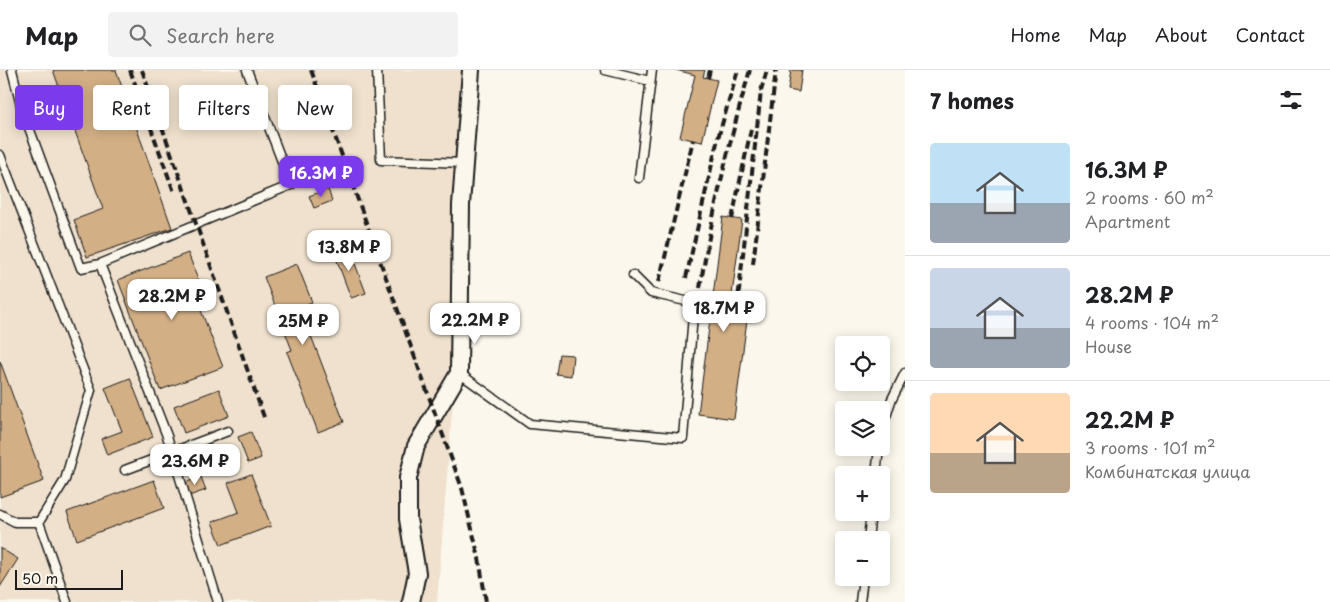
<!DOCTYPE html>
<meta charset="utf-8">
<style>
body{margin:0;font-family:"Playpen Sans",sans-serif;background:#f2f2f2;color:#202124;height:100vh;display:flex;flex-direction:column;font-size:19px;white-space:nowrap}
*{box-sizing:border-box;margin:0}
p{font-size:16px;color:#757577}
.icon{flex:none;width:28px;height:28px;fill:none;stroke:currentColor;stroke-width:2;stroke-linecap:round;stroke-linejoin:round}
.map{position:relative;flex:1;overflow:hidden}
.sheet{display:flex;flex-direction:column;background:#fff;width:425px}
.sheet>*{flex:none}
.hud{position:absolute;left:15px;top:15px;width:475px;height:45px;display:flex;gap:10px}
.fabs{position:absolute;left:835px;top:266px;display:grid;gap:10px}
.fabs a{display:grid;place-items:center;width:55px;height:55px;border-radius:5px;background:#fff;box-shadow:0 2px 12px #0003;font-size:25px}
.scale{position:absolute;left:15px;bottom:12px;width:108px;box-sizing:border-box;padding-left:5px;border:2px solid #1c1c1c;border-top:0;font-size:14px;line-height:18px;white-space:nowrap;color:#1c1c1c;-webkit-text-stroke:4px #fbf7ec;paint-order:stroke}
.price{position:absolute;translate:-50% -42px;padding:0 11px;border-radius:10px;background:#fff;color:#222;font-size:16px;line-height:32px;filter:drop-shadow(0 1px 2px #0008)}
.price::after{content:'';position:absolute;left:50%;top:30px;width:15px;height:11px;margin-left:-8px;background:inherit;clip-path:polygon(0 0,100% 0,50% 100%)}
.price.current{background:#7c3aed;color:#fff}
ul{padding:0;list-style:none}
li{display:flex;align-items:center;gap:15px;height:125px;padding:0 25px}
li+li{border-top:1px solid #e0e0e0}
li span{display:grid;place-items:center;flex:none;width:140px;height:100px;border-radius:5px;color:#555}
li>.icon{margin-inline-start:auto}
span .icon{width:60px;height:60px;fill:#fffc;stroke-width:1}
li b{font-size:21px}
h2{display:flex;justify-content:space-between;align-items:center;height:60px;padding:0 25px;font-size:21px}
.chip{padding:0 18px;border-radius:5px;background:#fff;box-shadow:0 2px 12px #0003;font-size:18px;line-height:45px}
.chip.current{background:#7c3aed;color:#fff}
header{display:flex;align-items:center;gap:30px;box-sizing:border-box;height:70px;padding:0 25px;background:#fff;border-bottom:1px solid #e0e0e0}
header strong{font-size:24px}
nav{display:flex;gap:28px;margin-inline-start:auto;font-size:18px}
.search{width:350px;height:45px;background:#f2f2f2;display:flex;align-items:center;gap:12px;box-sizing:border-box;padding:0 18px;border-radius:5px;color:#757577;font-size:19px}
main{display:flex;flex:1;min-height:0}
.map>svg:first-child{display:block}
</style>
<header>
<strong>Map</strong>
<div class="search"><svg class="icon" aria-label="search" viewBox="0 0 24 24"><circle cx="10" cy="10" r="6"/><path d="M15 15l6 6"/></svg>Search here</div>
<nav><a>Home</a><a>Map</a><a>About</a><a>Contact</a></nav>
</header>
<main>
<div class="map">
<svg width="905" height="532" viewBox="0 0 905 532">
<rect width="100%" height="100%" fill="#fbf7ec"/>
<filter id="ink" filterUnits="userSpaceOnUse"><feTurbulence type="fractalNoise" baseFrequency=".02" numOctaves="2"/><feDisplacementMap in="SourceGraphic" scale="10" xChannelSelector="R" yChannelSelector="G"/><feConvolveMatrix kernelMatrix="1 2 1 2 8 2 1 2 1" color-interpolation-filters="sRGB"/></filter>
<g filter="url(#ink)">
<path fill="#efe1cd" d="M 0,0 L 479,0 L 437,532 L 0,532 Z"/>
<path fill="#d3af85" stroke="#1c1c1c" d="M 53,0 L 116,0 L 172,158 L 87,187 L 74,150 L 103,139 Z
M 676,0 L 705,0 L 703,7 L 717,10 L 702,72 L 680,67 L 695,5 Z
M 791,0 L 802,0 L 799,22 L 788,20 Z
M 328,119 L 332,131 L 314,138 L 309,126 Z
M 723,147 L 742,150 L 729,247 L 747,250 L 734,349 L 698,344 Z
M 348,175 L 366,223 L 351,228 L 333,180 Z
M 188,183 L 208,235 L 200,238 L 223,297 L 160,320 L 118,210 Z
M 297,194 L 312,232 L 300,237 L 344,352 L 318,362 L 287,282 L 292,280 L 264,207 Z
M 559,284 L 573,285 L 571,306 L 556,304 Z
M 0,291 L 44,411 L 0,427 Z
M 130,308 L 153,367 L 107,385 L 101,369 L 122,361 L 105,318 Z
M 219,319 L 229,346 L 184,363 L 174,336 Z
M 251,362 L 261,388 L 248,393 L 238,367 Z
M 251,404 L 271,456 L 221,475 L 212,452 L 239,442 L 228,413 Z
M 201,407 L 206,420 L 189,426 L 184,413 Z
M 154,410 L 164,438 L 77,470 L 67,442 Z
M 0,478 L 18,489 L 0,517 Z"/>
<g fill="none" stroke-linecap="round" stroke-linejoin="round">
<g stroke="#1c1c1c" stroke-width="11">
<path id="lane" d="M 12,0 L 21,36 L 81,198 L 100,194
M 377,0 L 381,90 L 464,93
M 605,0 L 650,11
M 0,85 L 91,320 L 65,410 L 39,452
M 639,108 L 652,0
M 459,303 L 530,354 L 683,368 L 694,233 L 651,223 L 633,205
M 881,362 L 891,331 L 905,303
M 125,400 L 228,361
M 876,405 L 879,378
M 0,444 L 15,452 L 39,452
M 39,452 L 67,532
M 868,470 L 871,442
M 218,532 L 167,366 L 100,194 L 291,115 L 247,0
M 860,532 L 863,508"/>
</g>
<g stroke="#1c1c1c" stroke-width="20">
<path id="street" d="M 411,532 L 417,503 L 408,449 L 408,408 L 416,376 L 459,303 L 461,135 L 471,0"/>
</g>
<use href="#lane" stroke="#fbf7ec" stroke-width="8"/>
<use href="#street" stroke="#fbf7ec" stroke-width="16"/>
<path stroke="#1c1c1c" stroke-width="4" stroke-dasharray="8 4" stroke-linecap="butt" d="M 130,0 L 174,122
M 142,0 L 265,350
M 311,0 L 462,418 L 479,488 L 486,532
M 708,8 L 710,0
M 732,149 L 751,59
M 753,194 L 776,0
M 686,208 L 718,68 L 738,0
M 659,212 L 693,70
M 700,218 C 712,144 729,72 750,0
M 736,248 L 761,21 L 767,0"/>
</g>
</g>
</svg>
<div class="fabs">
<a><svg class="icon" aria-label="locate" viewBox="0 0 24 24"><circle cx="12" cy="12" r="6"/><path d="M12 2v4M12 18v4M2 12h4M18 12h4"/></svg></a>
<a><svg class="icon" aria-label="layers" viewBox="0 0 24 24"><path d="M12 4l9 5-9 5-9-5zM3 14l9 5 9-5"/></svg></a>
<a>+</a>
<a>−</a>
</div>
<div class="scale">50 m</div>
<b class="price current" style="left:321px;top:128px">16.3M ₽</b>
<b class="price" style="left:349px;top:202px">13.8M ₽</b>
<b class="price" style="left:172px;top:251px">28.2M ₽</b>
<b class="price" style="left:724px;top:263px">18.7M ₽</b>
<b class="price" style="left:475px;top:275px">22.2M ₽</b>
<b class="price" style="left:303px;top:276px">25M ₽</b>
<b class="price" style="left:195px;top:416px">23.6M ₽</b>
<div class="hud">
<a class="chip current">Buy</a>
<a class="chip">Rent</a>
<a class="chip">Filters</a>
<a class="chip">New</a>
</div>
</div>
<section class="sheet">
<h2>7 homes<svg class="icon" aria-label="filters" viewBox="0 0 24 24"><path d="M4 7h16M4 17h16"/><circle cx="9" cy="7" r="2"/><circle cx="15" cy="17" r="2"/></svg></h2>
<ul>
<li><span style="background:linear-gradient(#bfe0f5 60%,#9aa5b1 0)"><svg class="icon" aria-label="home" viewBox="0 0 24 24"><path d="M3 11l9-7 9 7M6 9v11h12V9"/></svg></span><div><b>16.3M ₽</b><p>2 rooms · 60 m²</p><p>Apartment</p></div></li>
<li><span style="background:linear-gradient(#c9d6e8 60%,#9aa5b1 0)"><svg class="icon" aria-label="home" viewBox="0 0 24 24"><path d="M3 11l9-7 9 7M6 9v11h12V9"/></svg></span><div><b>28.2M ₽</b><p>4 rooms · 104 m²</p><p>House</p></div></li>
<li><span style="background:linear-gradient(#ffd9b3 60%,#b9a48a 0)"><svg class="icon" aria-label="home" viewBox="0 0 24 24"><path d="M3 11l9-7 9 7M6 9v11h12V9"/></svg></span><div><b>22.2M ₽</b><p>3 rooms · 101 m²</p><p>Комбинатская улица</p></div></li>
</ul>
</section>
</main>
